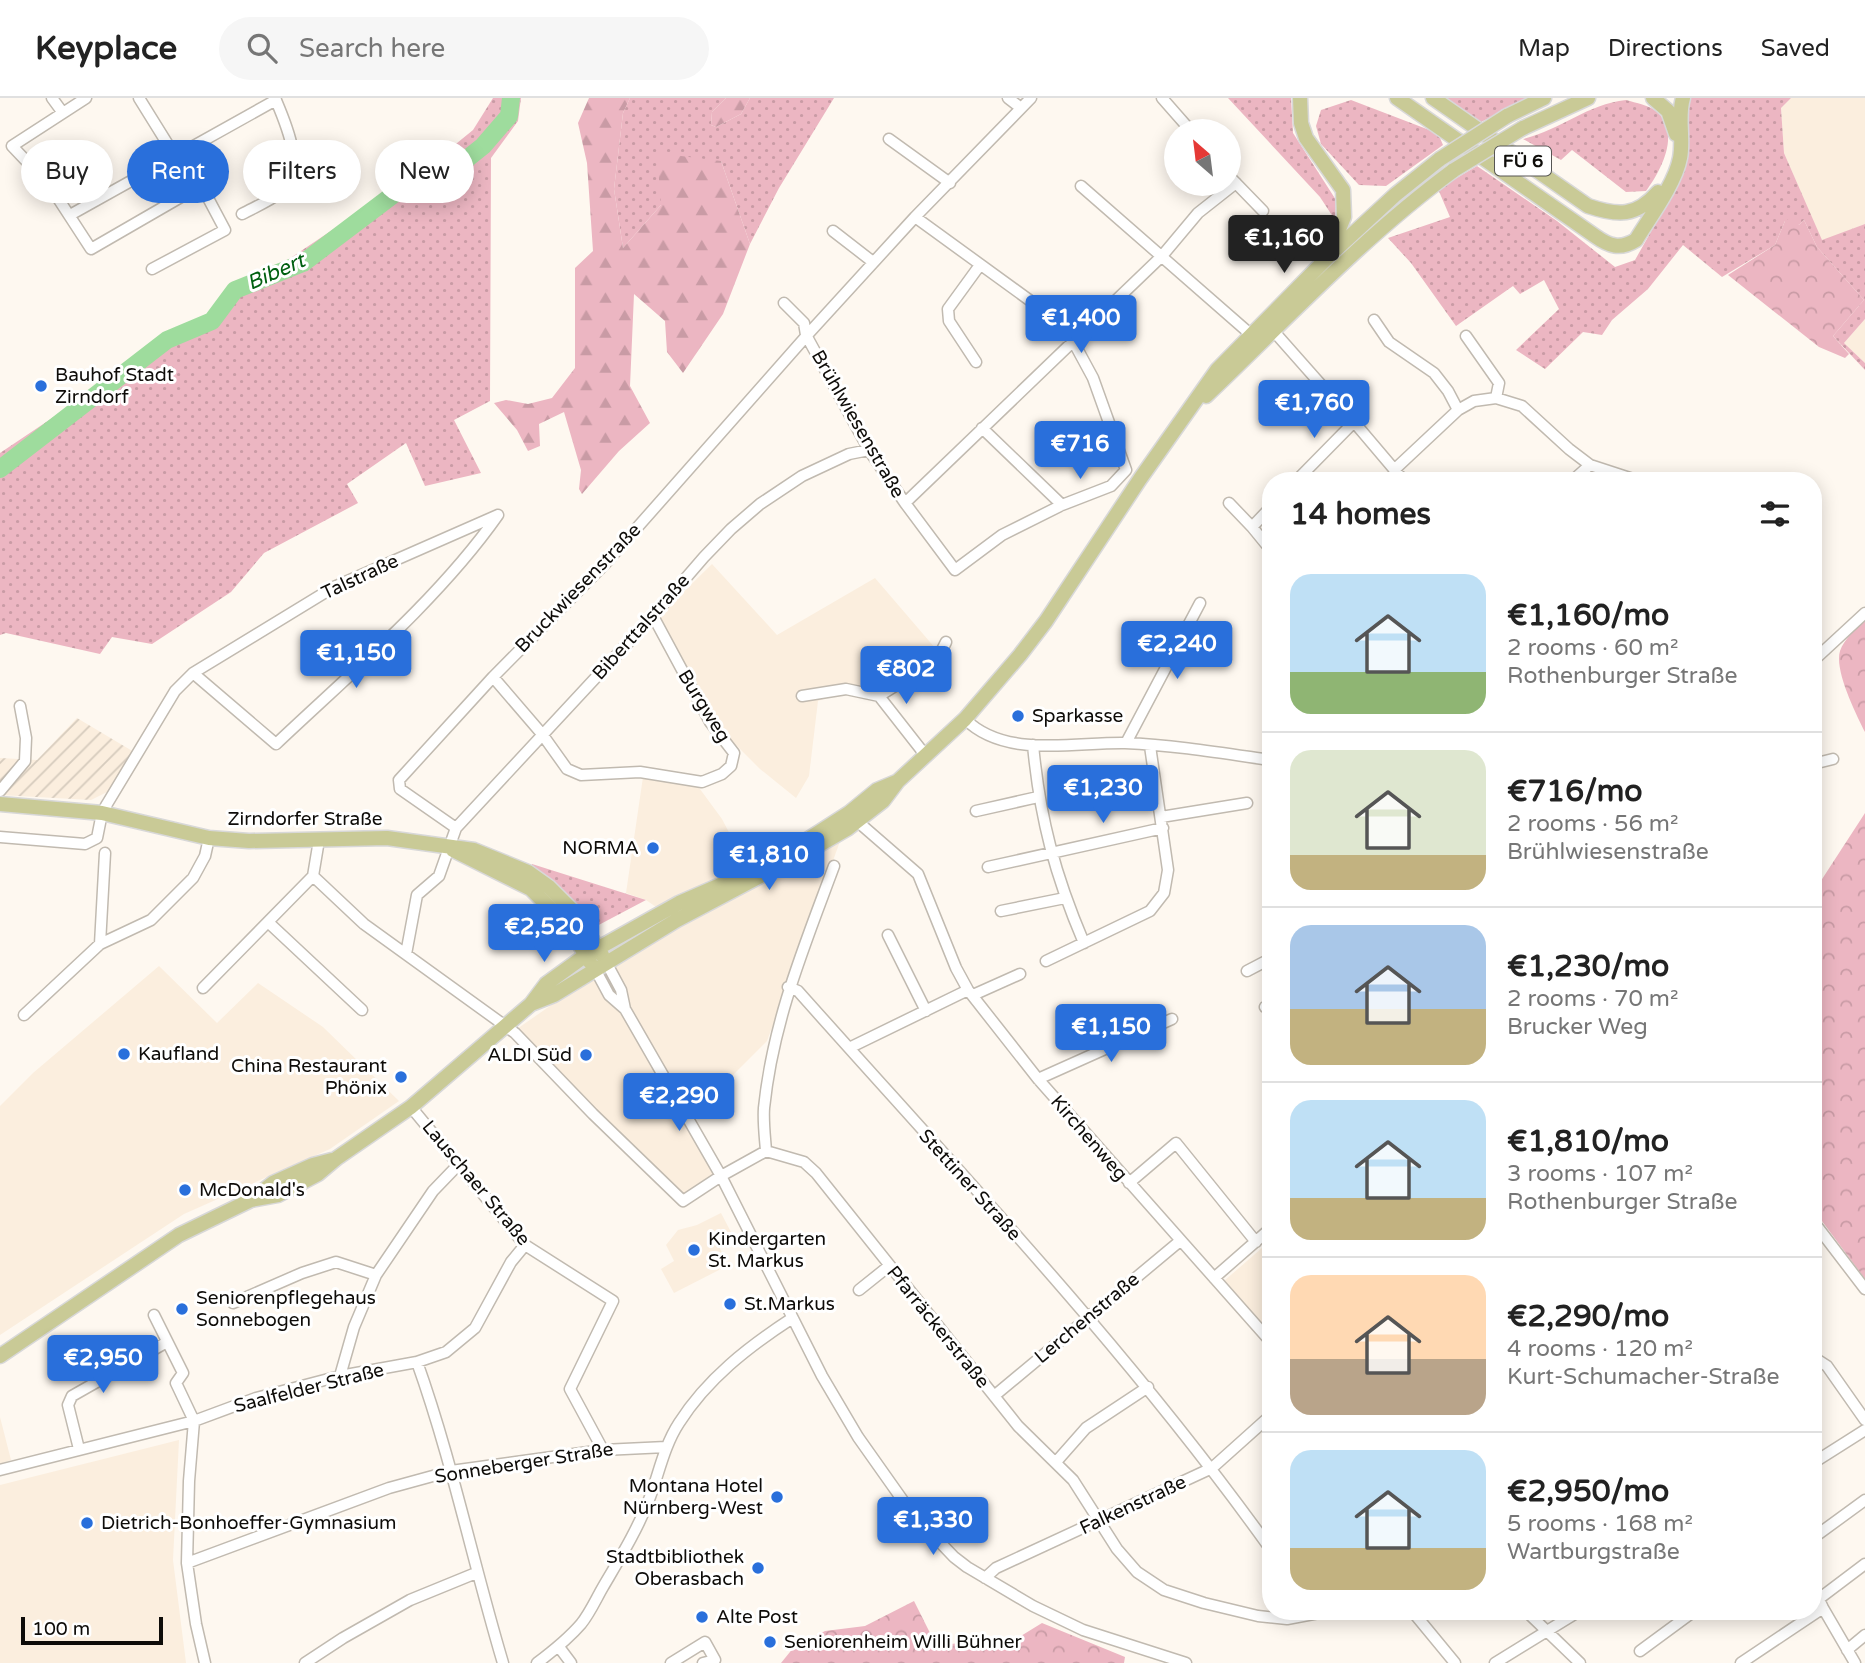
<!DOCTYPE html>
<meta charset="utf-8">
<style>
body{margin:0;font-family:"Varela Round",sans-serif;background:#f6f6f6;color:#222;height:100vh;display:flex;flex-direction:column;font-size:26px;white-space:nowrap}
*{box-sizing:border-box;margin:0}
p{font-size:23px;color:#767676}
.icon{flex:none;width:38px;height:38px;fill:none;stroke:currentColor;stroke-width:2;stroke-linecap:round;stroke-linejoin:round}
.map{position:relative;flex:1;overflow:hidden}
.sheet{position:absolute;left:1262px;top:374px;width:560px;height:1148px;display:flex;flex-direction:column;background:#fff;border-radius:28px;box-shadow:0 4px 18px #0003}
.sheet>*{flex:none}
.top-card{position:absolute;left:21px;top:42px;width:665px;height:63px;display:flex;gap:14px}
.needle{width:46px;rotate:332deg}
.buttons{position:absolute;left:1164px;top:21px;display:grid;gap:14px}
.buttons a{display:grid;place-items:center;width:77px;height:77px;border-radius:50%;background:#fff;box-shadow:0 4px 18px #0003;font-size:35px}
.scale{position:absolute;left:21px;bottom:18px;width:142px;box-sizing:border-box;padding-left:7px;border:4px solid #0e0c09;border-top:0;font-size:19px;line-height:24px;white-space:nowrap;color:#0e0c09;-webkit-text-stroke:5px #fff;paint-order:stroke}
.price{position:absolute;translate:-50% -60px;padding:0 16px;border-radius:7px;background:#296fdb;color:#fff;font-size:23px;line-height:46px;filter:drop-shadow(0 2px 4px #0008)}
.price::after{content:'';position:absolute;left:50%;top:42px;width:21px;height:16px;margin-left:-10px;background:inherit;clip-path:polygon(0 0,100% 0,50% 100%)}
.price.on{background:#222;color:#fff}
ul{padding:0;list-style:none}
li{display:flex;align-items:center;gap:21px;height:175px;padding:0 28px}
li+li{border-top:2px solid #e0e0e0}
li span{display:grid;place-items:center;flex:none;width:196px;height:140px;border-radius:21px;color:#555}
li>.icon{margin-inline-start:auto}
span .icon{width:84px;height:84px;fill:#fffc;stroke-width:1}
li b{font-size:30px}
h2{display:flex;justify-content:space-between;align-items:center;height:84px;padding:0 28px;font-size:30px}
.pill{padding:0 24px;border-radius:32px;background:#fff;box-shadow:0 4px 18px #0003;font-size:24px;line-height:63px}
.pill.on{background:#296fdb;color:#fff}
header{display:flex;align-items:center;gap:42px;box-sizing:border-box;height:98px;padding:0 35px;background:#fff;border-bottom:2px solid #e0e0e0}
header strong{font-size:33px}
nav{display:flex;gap:38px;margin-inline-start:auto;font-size:24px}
.search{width:490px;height:63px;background:#f6f6f6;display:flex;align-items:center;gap:18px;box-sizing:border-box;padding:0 24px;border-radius:38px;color:#767676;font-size:26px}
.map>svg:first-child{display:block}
</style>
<header>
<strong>Keyplace</strong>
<div class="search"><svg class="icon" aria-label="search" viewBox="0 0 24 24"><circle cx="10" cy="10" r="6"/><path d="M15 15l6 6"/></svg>Search here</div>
<nav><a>Map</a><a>Directions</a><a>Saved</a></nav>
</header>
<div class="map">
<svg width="1865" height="1565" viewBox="0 0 1865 1565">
<defs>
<pattern id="industrial-furrows" width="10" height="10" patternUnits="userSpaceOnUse" patternTransform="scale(1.75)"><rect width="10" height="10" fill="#fbeede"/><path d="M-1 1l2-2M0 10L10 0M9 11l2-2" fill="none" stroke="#d6cbbd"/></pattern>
<pattern id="grass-dots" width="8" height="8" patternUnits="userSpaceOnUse" patternTransform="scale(1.75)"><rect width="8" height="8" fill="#ecb6c2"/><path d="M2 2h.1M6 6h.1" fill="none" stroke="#c99ba5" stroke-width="1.8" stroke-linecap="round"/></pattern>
<pattern id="forest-firs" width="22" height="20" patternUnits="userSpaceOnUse" patternTransform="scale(1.75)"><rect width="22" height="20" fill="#ecb6c2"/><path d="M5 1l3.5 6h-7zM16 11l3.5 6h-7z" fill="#c99ba5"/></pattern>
<pattern id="park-crowns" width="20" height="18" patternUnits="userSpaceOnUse" patternTransform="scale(1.75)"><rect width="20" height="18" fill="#ecb6c2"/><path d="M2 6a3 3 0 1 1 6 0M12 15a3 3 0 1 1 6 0" fill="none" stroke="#c99ba5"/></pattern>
</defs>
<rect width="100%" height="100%" fill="#fef8f0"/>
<path fill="#fbeede" d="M 1791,0 L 1865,0 L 1865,126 L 1822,143 L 1784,55 L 1781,10 Z
M 1865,221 L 1865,265 L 1844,245 Z
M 712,466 L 777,537 L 875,480 L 942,558 L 818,603 L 809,678 L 796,700 L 760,671 L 719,630 L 657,520 Z
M 643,679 L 697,687 L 722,721 L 752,779 L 842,738 L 767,943 L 690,1020 L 720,1075 L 684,1100 L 514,933 L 616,862 L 679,825 L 646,802 L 626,795 Z
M 159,868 L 217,925 L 258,885 L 323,929 L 399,1003 L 330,1051 L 184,1116 L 0,1237 L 0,1008 L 33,975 Z
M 721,1115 L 732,1136 L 717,1144 L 723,1157 L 719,1163 L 721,1168 L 719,1172 L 674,1195 L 661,1171 L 674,1163 L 666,1147 L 678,1132 L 697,1127 Z
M 1270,1143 L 1270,1233 L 1224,1183 Z
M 0,1319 L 11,1362 L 0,1366 Z
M 179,1342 L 173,1462 L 186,1565 L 0,1565 L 0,1387 Z"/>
<path fill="url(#industrial-furrows)" d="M 77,620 L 134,654 L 109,693 L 91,702 L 0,697 L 0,660 L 37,662 Z"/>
<path fill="url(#grass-dots)" d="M 493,0 L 521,0 L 518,23 L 491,60 L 490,303 L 454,322 L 481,375 L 425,388 L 406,345 L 347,386 L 358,405 L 264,455 L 231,494 L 152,546 L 112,539 L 100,556 L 6,535 L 0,537 L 0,355 L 435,63 L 473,32 Z
M 630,0 L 726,0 L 712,14 L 711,27 L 716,29 L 741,16 L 750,0 L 834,0 L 779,90 L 750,146 L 721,63 L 661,107 L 623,150 L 614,91 L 623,15 Z
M 1228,0 L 1291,0 L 1293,35 L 1336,102 L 1335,122 L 1320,99 Z
M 1446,0 L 1530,0 L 1481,24 Z
M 1686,0 L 1791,0 L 1781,10 L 1784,55 L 1822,142 L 1865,126 L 1865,221 L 1844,245 L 1865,265 L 1865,272 L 1833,238 L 1864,202 L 1817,149 L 1804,122 L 1799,127 L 1785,123 L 1775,147 L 1722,179 L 1683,147 L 1648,191 L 1612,222 L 1602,237 L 1583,234 L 1545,271 L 1516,252 L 1559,211 L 1544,182 L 1520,196 L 1513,188 L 1456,228 L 1411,165 L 1388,140 L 1450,119 L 1438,91 L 1477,68 L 1557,123 L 1615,169 L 1635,162 L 1671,98 Z
M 1351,2 L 1432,33 L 1440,40 L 1443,47 L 1386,88 L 1359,87 L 1321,46 L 1316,28 L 1321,12 Z
M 1626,2 C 1636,5 1649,7 1657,14 C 1681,35 1661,73 1646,93 L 1626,94 L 1572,52 L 1561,62 L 1523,41 C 1561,32 1587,6 1626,2 Z
M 532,766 L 646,802 L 593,830 L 568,799 L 531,771 Z"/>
<path fill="url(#forest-firs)" d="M 589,0 L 630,0 L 623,15 L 614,91 L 623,150 L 661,107 L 657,55 L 721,63 L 750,146 L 723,216 L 683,275 L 667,254 L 665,223 L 634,196 L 630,288 L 650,325 L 619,353 L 582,396 L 579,391 L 581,372 L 564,314 L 539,326 L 540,348 L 528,353 L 517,332 L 494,305 L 506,302 L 528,306 L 552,300 L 575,270 L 575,170 L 593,153 L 587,65 L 578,25 Z
M 726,0 L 750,0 L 741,16 L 716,29 L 711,27 L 712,14 Z"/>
<path fill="url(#park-crowns)" d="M 1790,120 L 1799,127 L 1804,122 L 1817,149 L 1864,202 L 1833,238 L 1849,256 L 1845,260 L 1819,249 L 1728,177 L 1775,147 L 1785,123 Z
M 1865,522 L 1865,634 C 1856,616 1834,572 1840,553 C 1844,541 1857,530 1865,522 Z
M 1865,715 L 1865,1181 L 1813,1111 L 1813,911 L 1817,908 L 1813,903 L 1813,795 Z
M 914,1503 L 936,1547 L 1016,1541 L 1042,1525 L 1125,1559 L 1124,1565 L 781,1565 L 794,1549 L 825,1533 L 865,1528 Z"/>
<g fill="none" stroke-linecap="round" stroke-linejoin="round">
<path stroke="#9edc9d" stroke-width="18" d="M 0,371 L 167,242 L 212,223 L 235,192 L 303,165 L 406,87 L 458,68 L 483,48 L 509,18 L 511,0"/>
<g stroke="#c1bab0" stroke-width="13">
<path id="minor" d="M 52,0 L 63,15
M 86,0 L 12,48 L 50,88 L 91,151 L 200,88
M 139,0 L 175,58 L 199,83 L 225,132 L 152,171
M 1008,0 L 1021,10
M 1162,0 L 1191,33
M 889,41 L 950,85
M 1228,77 L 1263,113
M 1081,88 L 1256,241
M 242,116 C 255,109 270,103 281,94 C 307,72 286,26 275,0
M 70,117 L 276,2
M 833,133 L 873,164
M 784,205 L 804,225 L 806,237 L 869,352 L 905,405 L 955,472 L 1002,437 L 1062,407 L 1111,388 L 1126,372 L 1093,280 L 1073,243 L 1043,212 L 915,119
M 1374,222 L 1389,244 L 1434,275 L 1448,293 L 1458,312 L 1394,372
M 1270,229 L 1354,324 L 1404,383
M 1466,238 L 1499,285 L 1496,300 L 1522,308 L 1569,351 L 1590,367 L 1639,383
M 976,264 L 949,223 L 948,211 L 980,167
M 1458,312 L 1474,303 L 1496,300
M 982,330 L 1062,407
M 1296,383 L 1354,324
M 1572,383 L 1590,367
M 905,405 L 1162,158 L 1198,115 L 1236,85
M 1229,405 L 1252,429
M 1270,410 L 1252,429 L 1270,451
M 1813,563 L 1865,515
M 193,575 L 276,646 C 350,576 439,501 498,417
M 493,579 L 542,636 L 567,671 L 581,677 L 640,674 L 702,684 L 722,676 L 731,668 L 734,655 L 710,624 L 653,518
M 802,598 L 846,591 L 879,598 L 926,658
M 879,598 L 937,562 L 946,544
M 965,621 C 1005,661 1074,644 1125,645 C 1174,647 1222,655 1270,662
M 1126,645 L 1200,505
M 1033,647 C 1040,721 1055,777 1084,845
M 1813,666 L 1833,661
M 0,693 L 25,663 L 26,640 L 20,608
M 976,713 L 1038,699
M 1161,719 L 1247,705
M 857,723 L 918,776 L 956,870 L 968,892 L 1038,981 L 1270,1243
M 456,730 L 400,691 L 399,682 L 493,579 L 605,466 L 809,235 L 915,119 L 1031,0
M 0,739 L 85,746 L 97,740 L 102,715 L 107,706 L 175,593 L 193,575 L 334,489 L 498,417
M 319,742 L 313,778 L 364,826 L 515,935 L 593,1016 L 683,1103 L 721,1078 L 766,1053 C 765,1039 763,1024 764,1010 C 773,923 804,849 834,768
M 988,769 L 1163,730
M 1001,813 L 1065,800
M 269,825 L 362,912
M 888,837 L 926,913
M 100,846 L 105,755
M 406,856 L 417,797 L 439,778 L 456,730 L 653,518 L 704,459 L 731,431 L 760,406 L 802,378 L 849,356 L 869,352
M 1046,863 L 1150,813 L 1164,795 L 1168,772 L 1150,648
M 606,864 L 621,892 L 625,911
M 595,871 L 609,897 L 625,911 L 721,1078 L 822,1278 L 858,1339 L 911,1414 L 954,1459 L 967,1469 L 1033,1508 L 1083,1532 L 1186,1565
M 1247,873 L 1270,861
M 788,889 L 798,893 C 959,1074 1127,1251 1269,1449 L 1270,1448
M 203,890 L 313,778
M 973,897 L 1020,876
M 1265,909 L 1270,907
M 24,917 L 100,846 L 151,822 L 193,780 L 205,758 L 209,740
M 849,950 L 968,892
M 1038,981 L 1172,921
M 411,1009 L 525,1147 L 613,1203 L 570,1291 L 603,1352
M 766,1053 L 804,1064 L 816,1075 L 1018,1328 L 1073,1382 L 1117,1451 L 1137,1474 L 1164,1492 L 1204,1505 L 1258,1518 L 1287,1521 L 1324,1514
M 1129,1085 L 1176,1045 L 1256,1144
M 1813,1123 L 1865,1191
M 1214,1180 L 1270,1131
M 859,1192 L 889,1168
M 233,1205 L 302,1175 L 336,1164 L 376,1177
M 154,1217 L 183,1275 L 176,1285 L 194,1323 L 189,1383 L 187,1465 L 196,1526 L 205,1565
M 1813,1259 L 1827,1268 L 1865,1322
M 417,1264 C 452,1362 473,1465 503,1565
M 340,1278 L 354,1229 L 376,1177 L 433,1093 L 459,1066
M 994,1298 L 1180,1143
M 79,1351 L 68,1307 L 72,1298 L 167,1244
M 1056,1364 L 1086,1330 L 1148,1289
M 1813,1365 L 1865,1332
M 0,1372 L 194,1323 L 256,1300 L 340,1278 L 417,1264 L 446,1254 L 475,1230 L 511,1164 L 525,1147
M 1813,1440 L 1865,1402
M 187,1465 L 389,1390 L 451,1373 L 603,1352 L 666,1349
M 985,1480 L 996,1470 L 1212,1370 L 1270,1318
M 1813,1489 L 1823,1510 L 1855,1565
M 1820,1500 L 1865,1466
M 1413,1514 L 1455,1565
M 1527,1514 L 1580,1565
M 559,1549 L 571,1565
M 1847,1552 L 1865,1537
M 1640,1553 L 1693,1514
M 305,1565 L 343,1540 L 410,1502 L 476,1475
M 537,1565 C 553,1553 568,1541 581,1526 C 590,1515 596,1501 603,1489 C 620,1460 638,1431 650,1399 C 659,1375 664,1348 679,1325 C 707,1281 748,1249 791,1221
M 671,1565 L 705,1544 L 715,1562 L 703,1565
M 1495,1565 L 1578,1514
M 1741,1565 L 1823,1510"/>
</g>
<g stroke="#d8d8d8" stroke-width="17">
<path id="major" d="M 1300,0 L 1301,25 L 1306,40 L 1343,92 L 1344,119 L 1330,154
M 1397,0 L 1595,138 C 1609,148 1620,152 1636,142 C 1650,119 1675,86 1680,60 C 1684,40 1677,20 1683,0
M 1433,0 L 1588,108 C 1618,118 1636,119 1658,94
M 1653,0 L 1668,13 L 1676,36
M 1507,18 L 1544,0
M 1523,30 L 1588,0
M 1206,298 C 1287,221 1364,138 1454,72
M 0,706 L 102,715 L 209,740 L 249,743 L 387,740 L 474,752 L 528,774 L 549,789 L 576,816 L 602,857
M 793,751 L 849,715 L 877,692 L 896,684
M 453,752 L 531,791 L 568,828 L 590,864
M 531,906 L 554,897 L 677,822 L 821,746 L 847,731 L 883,703 L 898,683 L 965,621 L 1020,557 L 1046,523 L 1140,381 L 1217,272 L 1330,157 L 1395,97 L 1440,61
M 251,1102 L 278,1097 L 318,1076 L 337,1060 L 411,1009 L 531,906 L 546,886 L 586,857 L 679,805 L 757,771
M 0,1258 L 179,1137 L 251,1102 L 273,1085 L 313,1067 L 332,1062"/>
</g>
<use href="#minor" stroke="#fff" stroke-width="10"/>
<use href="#major" stroke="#c9ca96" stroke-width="14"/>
<g stroke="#d8d8d8" stroke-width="17" stroke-linecap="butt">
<path id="major-bridge" d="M 1440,61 L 1507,18
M 1454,72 L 1523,30"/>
</g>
<use href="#major-bridge" stroke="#c9ca96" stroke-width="14"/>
</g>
<g fill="#296fdb" stroke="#fff" stroke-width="2.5">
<circle cx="41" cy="288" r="7"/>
<circle cx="1018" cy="618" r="7"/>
<circle cx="653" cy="750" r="7"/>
<circle cx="124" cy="956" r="7"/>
<circle cx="586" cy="957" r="7"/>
<circle cx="401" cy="979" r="7"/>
<circle cx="185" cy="1092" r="7"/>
<circle cx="694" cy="1152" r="7"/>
<circle cx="730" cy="1206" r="7"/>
<circle cx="182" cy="1211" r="7"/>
<circle cx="777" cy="1399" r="7"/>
<circle cx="87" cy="1425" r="7"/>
<circle cx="758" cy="1470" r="7"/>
<circle cx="702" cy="1519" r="7"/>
<circle cx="770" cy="1544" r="7"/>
</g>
<g text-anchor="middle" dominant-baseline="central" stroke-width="6" stroke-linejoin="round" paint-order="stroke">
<rect fill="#fff" stroke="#565553" stroke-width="2" x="1495" y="48.5" width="56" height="29" rx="5"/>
<g font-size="18" font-weight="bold" fill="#0e0c09">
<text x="1523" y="63">FÜ 6</text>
</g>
<g font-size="19" fill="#0e0c09" stroke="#fff" text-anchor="start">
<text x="55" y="277">Bauhof Stadt<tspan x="55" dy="22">Zirndorf</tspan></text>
<text x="1032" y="618">Sparkasse</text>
<text x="639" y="750" text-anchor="end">NORMA</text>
<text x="138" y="956">Kaufland</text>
<text x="572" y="957" text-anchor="end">ALDI Süd</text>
<text x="387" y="968" text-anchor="end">China Restaurant<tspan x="387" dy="22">Phönix</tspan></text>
<text x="199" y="1092">McDonald's</text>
<text x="708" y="1141">Kindergarten<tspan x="708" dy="22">St. Markus</tspan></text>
<text x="196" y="1200">Seniorenpflegehaus<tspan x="196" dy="22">Sonnebogen</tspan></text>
<text x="744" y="1206">St.Markus</text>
<text x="763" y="1388" text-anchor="end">Montana Hotel<tspan x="763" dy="22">Nürnberg-West</tspan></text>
<text x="101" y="1425">Dietrich-Bonhoeffer-Gymnasium</text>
<text x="744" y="1459" text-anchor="end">Stadtbibliothek<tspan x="744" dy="22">Oberasbach</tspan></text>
<text x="716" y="1519">Alte Post</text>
<text x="784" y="1544">Seniorenheim Willi Bühner</text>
</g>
<g font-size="19" fill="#0e0c09" stroke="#fff">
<text transform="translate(858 326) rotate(60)">Brühlwiesenstraße</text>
<text transform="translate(360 479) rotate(-25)">Talstraße</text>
<text transform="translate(578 490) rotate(-46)">Bruckwiesenstraße</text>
<text transform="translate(641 529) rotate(-48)">Biberttalstraße</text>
<text transform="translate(704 608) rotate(58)">Burgweg</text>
<text x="305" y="721">Zirndorfer Straße</text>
<text transform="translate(1089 1040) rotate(49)">Kirchenweg</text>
<text transform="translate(476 1085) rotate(50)">Lauschaer Straße</text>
<text transform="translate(970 1087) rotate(48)">Stettiner Straße</text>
<text transform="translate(1087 1220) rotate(-40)">Lerchenstraße</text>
<text transform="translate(938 1229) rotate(51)">Pfarräckerstraße</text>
<text transform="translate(309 1290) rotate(-14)">Saalfelder Straße</text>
<text transform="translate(524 1365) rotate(-9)">Sonneberger Straße</text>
<text transform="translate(1133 1407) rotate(-25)">Falkenstraße</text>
</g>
<g font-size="21" font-style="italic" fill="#006011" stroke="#fff">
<text transform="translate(276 174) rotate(-24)">Bibert</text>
</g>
</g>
</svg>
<div class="buttons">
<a><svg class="needle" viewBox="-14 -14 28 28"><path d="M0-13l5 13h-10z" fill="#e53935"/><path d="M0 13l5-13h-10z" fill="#767676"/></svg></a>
</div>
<div class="scale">100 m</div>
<b class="price on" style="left:1284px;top:177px">€1,160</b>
<b class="price" style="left:1081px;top:257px">€1,400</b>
<b class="price" style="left:1314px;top:342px">€1,760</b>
<b class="price" style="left:1080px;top:383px">€716</b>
<b class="price" style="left:1177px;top:583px">€2,240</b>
<b class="price" style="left:356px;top:592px">€1,150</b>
<b class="price" style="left:906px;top:608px">€802</b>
<b class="price" style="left:1103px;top:727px">€1,230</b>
<b class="price" style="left:769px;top:794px">€1,810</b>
<b class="price" style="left:544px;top:866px">€2,520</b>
<b class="price" style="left:1111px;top:966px">€1,150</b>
<b class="price" style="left:679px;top:1035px">€2,290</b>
<b class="price" style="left:103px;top:1297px">€2,950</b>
<b class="price" style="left:933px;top:1459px">€1,330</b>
<div class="top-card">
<a class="pill">Buy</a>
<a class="pill on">Rent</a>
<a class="pill">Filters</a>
<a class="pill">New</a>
</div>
<section class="sheet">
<h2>14 homes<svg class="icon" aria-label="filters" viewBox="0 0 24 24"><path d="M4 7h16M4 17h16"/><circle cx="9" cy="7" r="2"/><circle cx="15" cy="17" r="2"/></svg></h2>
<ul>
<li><span style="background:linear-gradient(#bfe0f5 70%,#8fb573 0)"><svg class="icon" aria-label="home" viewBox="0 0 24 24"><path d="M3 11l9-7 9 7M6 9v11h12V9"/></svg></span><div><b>€1,160/mo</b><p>2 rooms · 60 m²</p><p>Rothenburger Straße</p></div></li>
<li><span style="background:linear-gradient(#dfe7d0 75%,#c2b280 0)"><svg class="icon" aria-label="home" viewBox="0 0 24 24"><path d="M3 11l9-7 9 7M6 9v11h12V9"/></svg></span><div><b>€716/mo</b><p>2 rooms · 56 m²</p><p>Brühlwiesenstraße</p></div></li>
<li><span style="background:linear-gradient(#a9c7e8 60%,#c2b280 0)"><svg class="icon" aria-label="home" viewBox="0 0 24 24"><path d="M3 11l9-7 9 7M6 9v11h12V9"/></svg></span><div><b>€1,230/mo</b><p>2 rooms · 70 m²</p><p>Brucker Weg</p></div></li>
<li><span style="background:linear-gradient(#bfe0f5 70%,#c2b280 0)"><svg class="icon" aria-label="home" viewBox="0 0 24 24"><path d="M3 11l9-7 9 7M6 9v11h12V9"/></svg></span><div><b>€1,810/mo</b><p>3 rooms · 107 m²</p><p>Rothenburger Straße</p></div></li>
<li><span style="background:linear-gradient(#ffd9b3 60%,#b9a48a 0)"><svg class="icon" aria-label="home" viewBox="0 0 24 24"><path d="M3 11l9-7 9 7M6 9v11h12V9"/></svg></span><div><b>€2,290/mo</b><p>4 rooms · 120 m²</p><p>Kurt-Schumacher-Straße</p></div></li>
<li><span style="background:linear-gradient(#bfe0f5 70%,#c2b280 0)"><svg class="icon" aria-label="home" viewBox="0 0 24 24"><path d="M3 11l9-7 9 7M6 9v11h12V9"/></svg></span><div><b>€2,950/mo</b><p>5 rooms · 168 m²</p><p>Wartburgstraße</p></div></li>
</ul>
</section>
</div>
